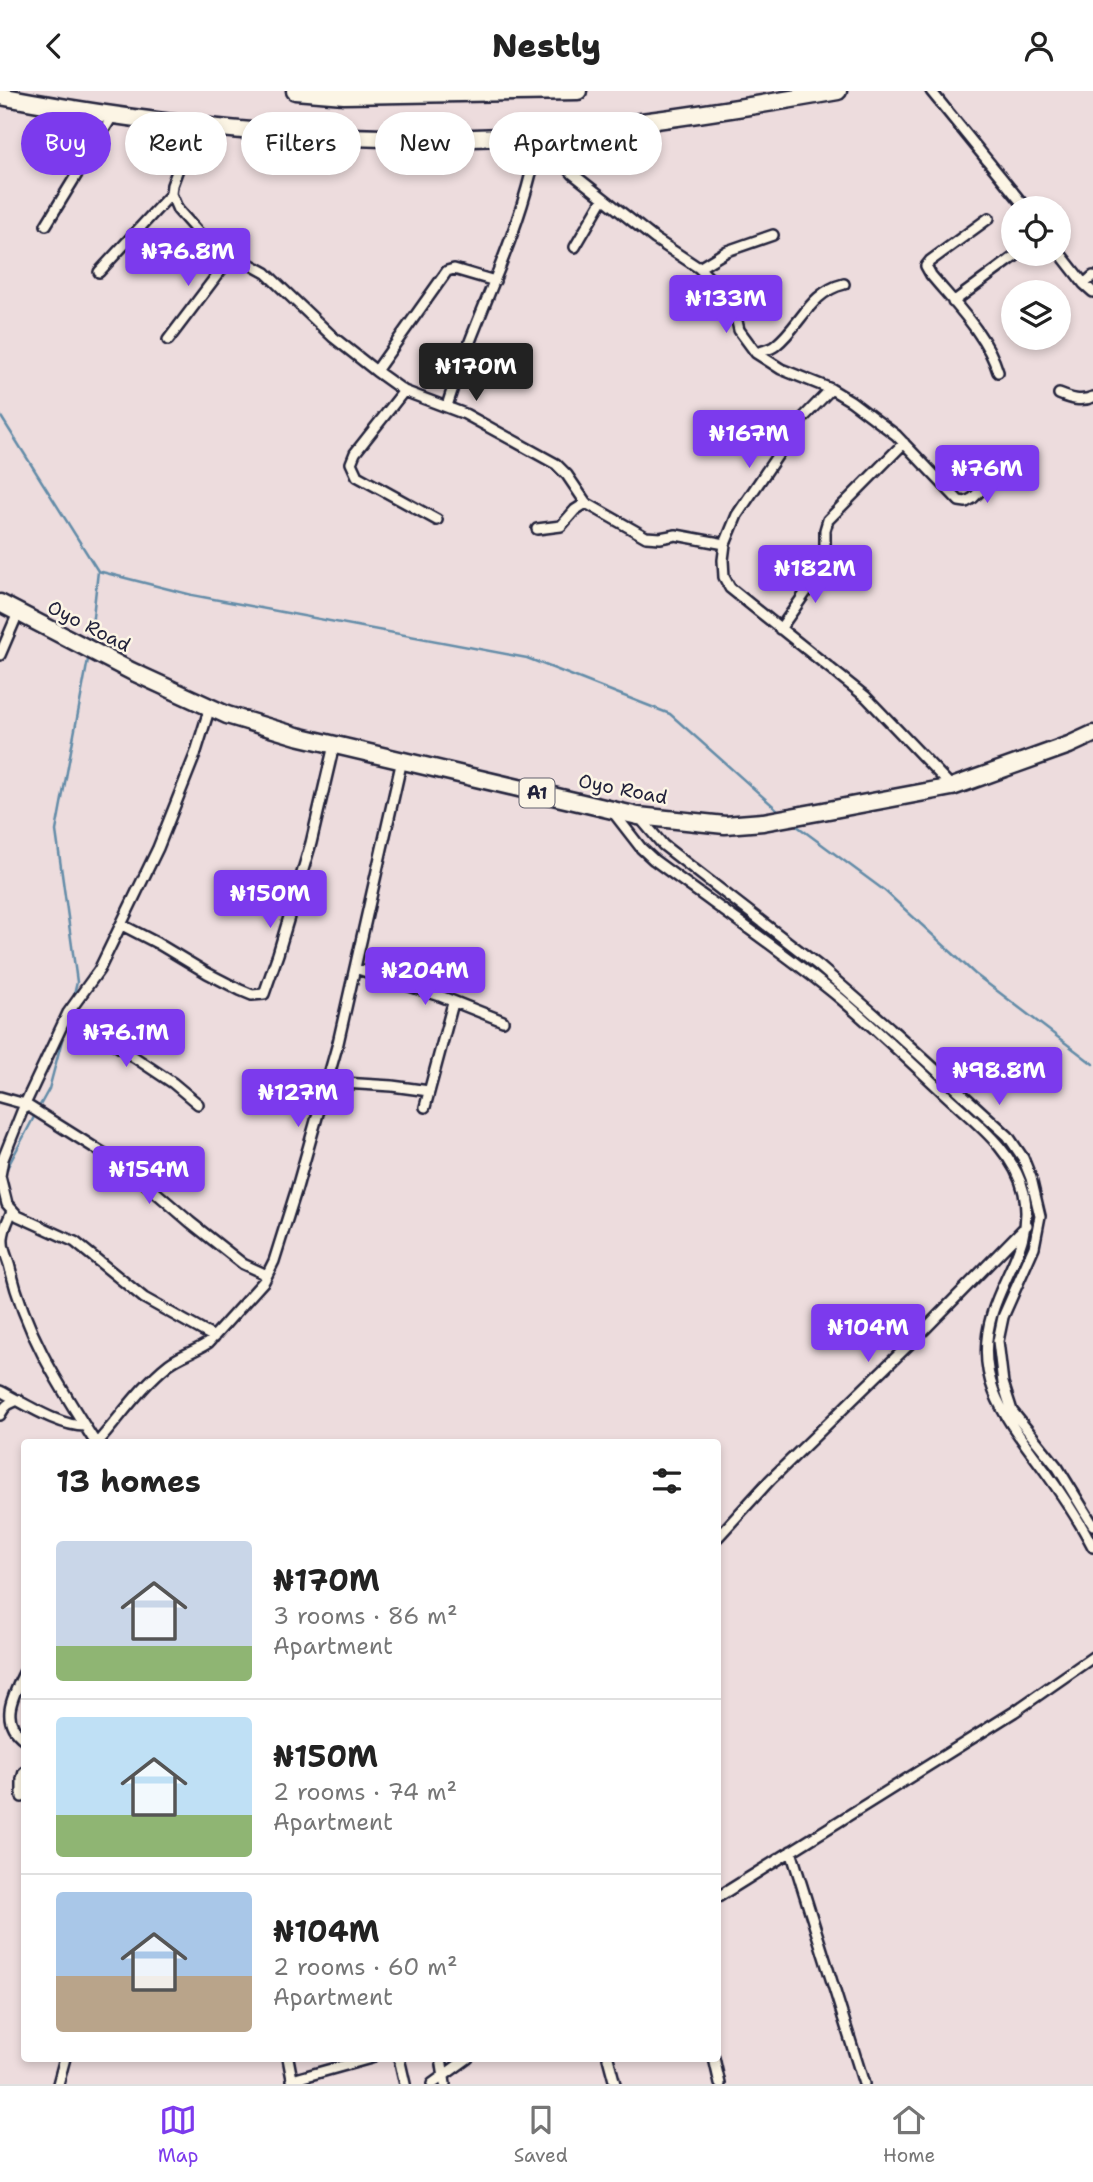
<!DOCTYPE html>
<meta charset="utf-8">
<style>
body{margin:0;font-family:"Shantell Sans",sans-serif;background:#f6f6f6;color:#222;height:100vh;display:flex;flex-direction:column;font-size:26px;white-space:nowrap}
*{box-sizing:border-box;margin:0}
p{font-size:23px;color:#767676}
.icon{flex:none;width:38px;height:38px;fill:none;stroke:currentColor;stroke-width:2;stroke-linecap:round;stroke-linejoin:round}
.map{position:relative;flex:1;overflow:hidden}
.sheet{position:absolute;left:21px;top:1348px;width:700px;height:623px;display:flex;flex-direction:column;background:#fff;border-radius:7px;box-shadow:0 4px 10px #0003}
.sheet>*{flex:none}
.banner{position:absolute;left:21px;top:21px;width:700px;height:63px;display:flex;gap:14px}
.controls{position:absolute;left:1001px;top:105px;display:grid;gap:14px}
.controls a{display:grid;place-items:center;width:70px;height:70px;border-radius:50%;background:#fff;box-shadow:0 4px 10px #0003;font-size:35px}
.price{position:absolute;translate:-50% -60px;padding:0 16px;border-radius:7px;background:#7c3aed;color:#fff;font-size:23px;line-height:46px;filter:drop-shadow(0 2px 4px #0008)}
.price::after{content:'';position:absolute;left:50%;top:42px;width:21px;height:16px;margin-left:-10px;background:inherit;clip-path:polygon(0 0,100% 0,50% 100%)}
.price.on{background:#222;color:#fff}
ul{padding:0;list-style:none}
li{display:flex;align-items:center;gap:21px;height:175px;padding:0 35px}
li+li{border-top:2px solid #e0e0e0}
li span{display:grid;place-items:center;flex:none;width:196px;height:140px;border-radius:7px;color:#555}
li>.icon{margin-inline-start:auto}
span .icon{width:84px;height:84px;fill:#fffc;stroke-width:1}
li b{font-size:30px}
h2{display:flex;justify-content:space-between;align-items:center;height:84px;padding:0 35px;font-size:30px}
.chip{padding:0 24px;border-radius:32px;background:#fff;box-shadow:0 4px 10px #0003;font-size:24px;line-height:63px}
.chip.on{background:#7c3aed;color:#fff}
header{display:flex;justify-content:space-between;align-items:center;height:91px;padding:0 35px;background:#fff;font-size:32px;font-weight:800}
.tab-bar{display:flex;justify-content:space-around;align-items:center;height:98px;border-top:2px solid #e0e0e0;background:#fff;font-size:19px;color:#767676}
.tab-bar a{display:grid;justify-items:center;gap:4px}
.tab-bar .on{color:#7c3aed}
.map>svg:first-child{display:block}
</style>
<header><svg class="icon" aria-label="back" viewBox="0 0 24 24"><path d="M15 5l-7 7 7 7"/></svg>Nestly<svg class="icon" aria-label="person" viewBox="0 0 24 24"><circle cx="12" cy="8" r="4"/><path d="M4 21q1-7 8-7t8 7"/></svg></header>
<div class="map">
<svg width="1093" height="1993" viewBox="0 0 1093 1993">
<rect width="100%" height="100%" fill="#eddcdd"/>
<filter id="ink" filterUnits="userSpaceOnUse"><feTurbulence type="fractalNoise" baseFrequency=".0143" numOctaves="2"/><feDisplacementMap in="SourceGraphic" scale="14" xChannelSelector="R" yChannelSelector="G"/><feConvolveMatrix kernelMatrix="1 2 1 2 8 2 1 2 1" color-interpolation-filters="sRGB"/></filter>
<g filter="url(#ink)">
<g fill="none" stroke-linecap="round" stroke-linejoin="round">
<path stroke="#638ca8" stroke-width="2.5" d="M 0,324 L 98,480 L 192,504 L 527,567 L 670,623 L 780,721
M 90,553 L 98,480
M 793,732 L 885,800 L 975,883 L 1093,973
M 73,908 L 77,891 L 56,740 L 89,563
M 38,1018 L 49,998 L 65,938
M 4,1083 L 35,1024"/>
<g stroke="#22223b" stroke-width="14">
<path id="minor" d="M 931,0 L 1026,117
M 210,36 L 178,78 L 172,94 L 171,103 L 178,119 L 204,148 L 266,182 L 333,246 L 376,280 L 404,300 L 465,323 L 556,373 L 567,384 L 586,412 L 646,446 L 660,447 L 676,444 L 725,453
M 546,44 L 551,57 L 573,83 L 655,148 L 699,177 L 728,206 L 734,217 L 739,239 L 756,262 L 781,278 L 831,298 L 851,310 L 896,344 L 959,410 L 966,411 L 973,407 L 989,391 L 1016,372
M 989,127 L 930,170 L 926,175 L 931,184 C 955,213 987,244 998,281
M 46,134 L 113,24
M 575,156 L 603,108
M 1059,161 L 1084,193 L 1093,201
M 699,177 L 727,160 L 773,144
M 99,181 L 171,103
M 1084,193 L 1093,185
M 953,211 L 1018,163
M 168,249 L 233,163
M 756,262 C 762,260 771,259 776,254 C 801,234 810,201 844,193
M 376,280 L 447,180 L 454,178 L 495,190
M 831,298 L 802,328 L 737,424 L 725,453 L 723,469 L 724,486 L 730,497 L 866,606 L 952,696
M 404,300 L 355,362 L 351,372 L 357,385 L 437,429
M 1059,303 C 1071,308 1081,311 1093,306
M 447,315 C 471,236 511,163 531,82 L 537,72 L 551,57
M 537,438 L 561,435 L 575,419 L 586,412
M 780,538 L 825,474 L 825,439 L 828,429 L 904,352
M 0,564 L 18,522
M 210,616 L 195,664 L 158,757 L 99,879 L 68,922 L 25,1013 L 3,1068 L 0,1085 L 7,1113 L 18,1125 L 75,1151 L 144,1207 L 214,1246
M 613,721 L 641,757 L 654,769 C 716,815 782,859 841,908 C 877,939 912,972 947,1005 C 977,1033 1014,1060 1024,1102 C 1034,1150 1005,1180 992,1223 C 972,1291 1008,1329 1045,1380 C 1063,1405 1079,1429 1093,1456
M 640,727 L 663,754 L 819,875 L 890,937 L 1008,1045 L 1023,1067 L 1031,1087 L 1040,1125 L 1034,1156 L 1003,1226 L 998,1250 L 1003,1292 L 1012,1320 L 1058,1377 L 1093,1434
M 122,834 L 157,852 L 207,882 L 240,899 L 252,904 L 264,903 L 278,863 L 311,752 L 334,654
M 355,877 L 440,905 L 503,930
M 68,922 L 173,992 L 198,1013
M 327,991 L 392,995 L 429,1000
M 0,1006 L 25,1013 L 130,1079 L 190,1131 L 243,1173 L 267,1184
M 425,1016 L 453,912
M 12,1120 C 8,1130 2,1140 3,1151 C 3,1160 8,1168 10,1177 C 26,1244 59,1294 95,1351
M 0,1300 C 24,1312 58,1335 85,1335
M 0,1324 C 5,1314 9,1312 19,1309
M 98,1351 C 121,1325 142,1294 169,1273 C 181,1264 196,1260 208,1252 L 264,1190 L 274,1170 L 296,1100 L 338,952 L 402,669
M 718,1446 L 770,1389 L 924,1239 L 1027,1134
M 24,1582 C 11,1608 0,1631 24,1648
M 22,1706 L 22,1688 L 24,1681
M 791,1760 L 864,1993
M 718,1806 L 1014,1621 L 1093,1566
M 288,1967 L 293,1993
M 399,1967 L 405,1993
M 441,1967 L 445,1993
M 608,1967 L 615,1993
M 714,1967 L 720,1993
M 292,1989 L 371,1967
M 58,1993 L 65,1967
M 432,1993 L 468,1967"/>
</g>
<g stroke="#22223b" stroke-width="21">
<path id="trunk" d="M 0,512 L 131,580 L 227,624 L 297,645 L 638,725 L 725,734 L 763,731 L 818,721 L 952,696 L 1069,654 L 1093,643"/>
</g>
<g stroke="#22223b" stroke-width="21">
<path id="motorway" d="M 295,0 L 344,4 L 578,0
M 0,5 C 178,39 363,55 544,44 C 574,42 604,36 634,32 C 702,23 770,12 838,0"/>
</g>
<use href="#minor" stroke="#fcf5e5" stroke-width="9"/>
<use href="#trunk" stroke="#fcf5e5" stroke-width="16"/>
<use href="#motorway" stroke="#fcf5e5" stroke-width="16"/>
</g>
</g>
<g text-anchor="middle" dominant-baseline="central" stroke-width="5" stroke-linejoin="round" paint-order="stroke">
<rect fill="#fcf5e5" stroke="#63616e" stroke-width="2" x="519.5" y="687.5" width="35" height="29" rx="5"/>
<g font-size="18" font-weight="bold" fill="#22223b">
<text x="537" y="702">A1</text>
</g>
<g font-size="19" fill="#22223b" stroke="#fcf5e5">
<text transform="translate(89 535) rotate(27)">Oyo Road</text>
<text transform="translate(623 698) rotate(11)">Oyo Road</text>
</g>
</g>
</svg>
<div class="controls">
<a><svg class="icon" aria-label="locate" viewBox="0 0 24 24"><circle cx="12" cy="12" r="6"/><path d="M12 2v4M12 18v4M2 12h4M18 12h4"/></svg></a>
<a><svg class="icon" aria-label="layers" viewBox="0 0 24 24"><path d="M12 4l9 5-9 5-9-5zM3 14l9 5 9-5"/></svg></a>
</div>
<b class="price" style="left:188px;top:197px">₦76.8M</b>
<b class="price" style="left:726px;top:244px">₦133M</b>
<b class="price on" style="left:476px;top:312px">₦170M</b>
<b class="price" style="left:749px;top:379px">₦167M</b>
<b class="price" style="left:987px;top:414px">₦76M</b>
<b class="price" style="left:815px;top:514px">₦182M</b>
<b class="price" style="left:270px;top:839px">₦150M</b>
<b class="price" style="left:425px;top:916px">₦204M</b>
<b class="price" style="left:126px;top:978px">₦76.1M</b>
<b class="price" style="left:999px;top:1016px">₦98.8M</b>
<b class="price" style="left:298px;top:1038px">₦127M</b>
<b class="price" style="left:149px;top:1115px">₦154M</b>
<b class="price" style="left:868px;top:1273px">₦104M</b>
<div class="banner">
<a class="chip on">Buy</a>
<a class="chip">Rent</a>
<a class="chip">Filters</a>
<a class="chip">New</a>
<a class="chip">Apartment</a>
</div>
<section class="sheet">
<h2>13 homes<svg class="icon" aria-label="filters" viewBox="0 0 24 24"><path d="M4 7h16M4 17h16"/><circle cx="9" cy="7" r="2"/><circle cx="15" cy="17" r="2"/></svg></h2>
<ul>
<li><span style="background:linear-gradient(#c9d6e8 75%,#8fb573 0)"><svg class="icon" aria-label="home" viewBox="0 0 24 24"><path d="M3 11l9-7 9 7M6 9v11h12V9"/></svg></span><div><b>₦170M</b><p>3 rooms · 86 m²</p><p>Apartment</p></div></li>
<li><span style="background:linear-gradient(#bfe0f5 70%,#8fb573 0)"><svg class="icon" aria-label="home" viewBox="0 0 24 24"><path d="M3 11l9-7 9 7M6 9v11h12V9"/></svg></span><div><b>₦150M</b><p>2 rooms · 74 m²</p><p>Apartment</p></div></li>
<li><span style="background:linear-gradient(#a9c7e8 60%,#b9a48a 0)"><svg class="icon" aria-label="home" viewBox="0 0 24 24"><path d="M3 11l9-7 9 7M6 9v11h12V9"/></svg></span><div><b>₦104M</b><p>2 rooms · 60 m²</p><p>Apartment</p></div></li>
</ul>
</section>
</div>
<nav class="tab-bar">
<a class="on"><svg class="icon" aria-label="map" viewBox="0 0 24 24"><path d="M3 6l6-2 6 2 6-2v14l-6 2-6-2-6 2zM9 4v14M15 6v14"/></svg>Map</a>
<a><svg class="icon" aria-label="saved" viewBox="0 0 24 24"><path d="M7 4h10v16l-5-4-5 4z"/></svg>Saved</a>
<a><svg class="icon" aria-label="home" viewBox="0 0 24 24"><path d="M3 11l9-7 9 7M6 9v11h12V9"/></svg>Home</a>
</nav>
